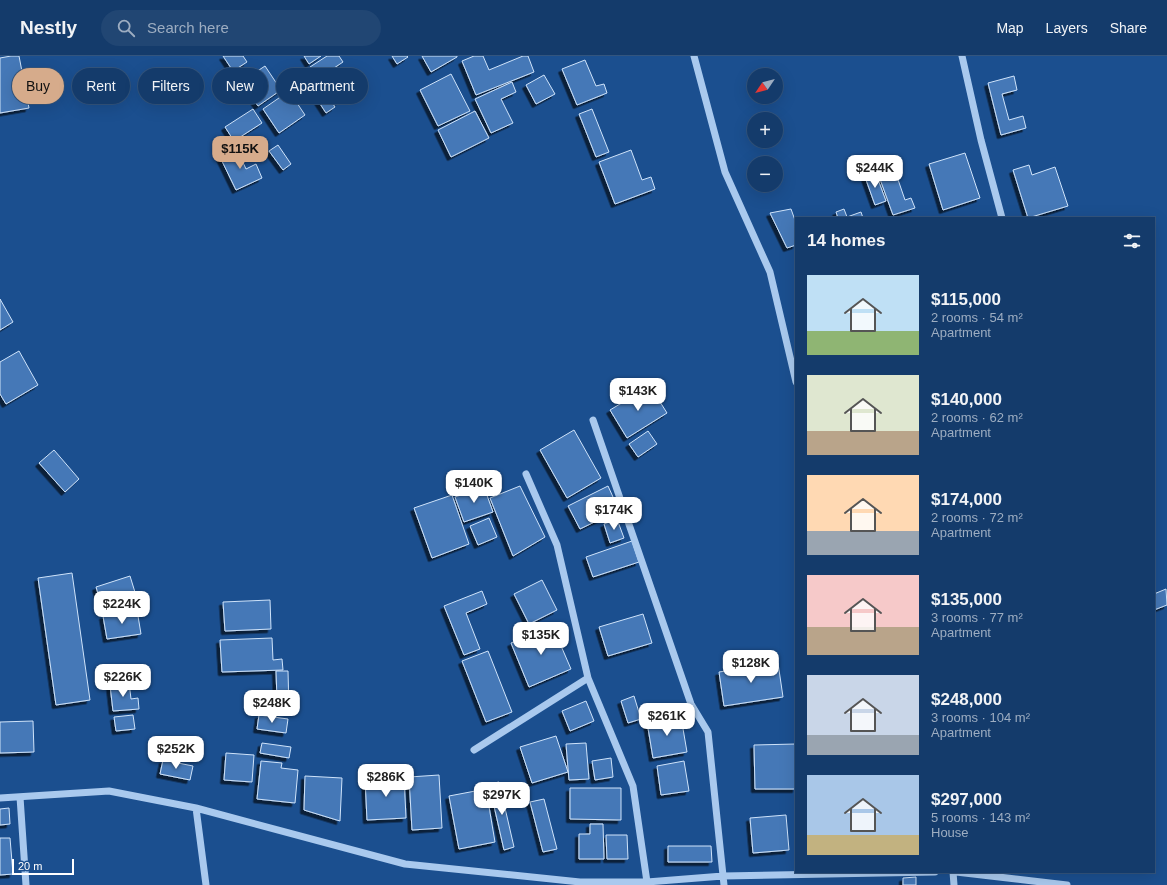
<!DOCTYPE html>
<meta charset="utf-8">
<style>
body{margin:0;font-family:Helvetica,sans-serif;background:#214673;color:#f1f3f6;height:100vh;display:flex;flex-direction:column;font-size:15px;white-space:nowrap}
*{box-sizing:border-box;margin:0}
p{font-size:13px;color:#9dadc1}
.icon{flex:none;width:22px;height:22px;fill:none;stroke:currentColor;stroke-width:2;stroke-linecap:round;stroke-linejoin:round}
.map{position:relative;flex:1;overflow:hidden}
.sheet{position:absolute;left:795px;top:161px;width:360px;height:656px;display:flex;flex-direction:column;background:#143b6b;border-radius:0px;box-shadow:0 4px 16px #0002,0 0 0 1px #33557e}
.sheet>*{flex:none}
.hud{position:absolute;left:12px;top:12px;width:380px;height:36px;display:flex;gap:8px}
.needle{width:26px;rotate:235deg}
.controls{position:absolute;left:747px;top:12px;display:grid;gap:8px}
.controls a{display:grid;place-items:center;width:36px;height:36px;border-radius:50%;background:#143b6b;box-shadow:0 4px 16px #0002,0 0 0 1px #33557e;font-size:20px}
.scale{position:absolute;left:12px;bottom:10px;width:62px;box-sizing:border-box;padding-left:4px;border:2px solid #fff;border-top:0;font-size:11px;line-height:14px;white-space:nowrap;color:#fff;-webkit-text-stroke:3px #1b4f8f;paint-order:stroke}
.price{position:absolute;translate:-50% -34px;padding:0 9px;border-radius:8px;background:#fff;color:#222;font-size:13px;line-height:26px;filter:drop-shadow(0 1px 2px #0008)}
.price::after{content:'';position:absolute;left:50%;top:24px;width:12px;height:9px;margin-left:-6px;background:inherit;clip-path:polygon(0 0,100% 0,50% 100%)}
.price.selected{background:#d6ab8b;color:#111}
ul{padding:0;list-style:none}
li{display:flex;align-items:center;gap:12px;height:100px;padding:0 12px}
li span{display:grid;place-items:center;flex:none;width:112px;height:80px;border-radius:0px;color:#555}
li>.icon{margin-inline-start:auto}
span .icon{width:48px;height:48px;fill:#fffc;stroke-width:1}
li b{font-size:17px}
h2{display:flex;justify-content:space-between;align-items:center;height:48px;padding:0 12px;font-size:17px}
.tag{padding:0 14px;border-radius:18px;background:#143b6b;box-shadow:0 4px 16px #0002,0 0 0 1px #33557e;font-size:14px;line-height:36px}
.tag.selected{background:#d6ab8b;color:#111}
header{display:flex;align-items:center;gap:24px;box-sizing:border-box;height:56px;padding:0 20px;background:#143b6b;border-bottom:1px solid #33557e}
header strong{font-size:19px}
nav{display:flex;gap:22px;margin-inline-start:auto;font-size:14px}
.search{width:280px;height:36px;background:#214673;display:flex;align-items:center;gap:10px;box-sizing:border-box;padding:0 14px;border-radius:22px;color:#9dadc1;font-size:15px}
.map>svg:first-child{display:block}
</style>
<header>
<strong>Nestly</strong>
<div class="search"><svg class="icon" aria-label="search" viewBox="0 0 24 24"><circle cx="10" cy="10" r="6"/><path d="M15 15l6 6"/></svg>Search here</div>
<nav><a>Map</a><a>Layers</a><a>Share</a></nav>
</header>
<div class="map">
<svg width="1167" height="829" viewBox="0 0 1167 829">
<defs>
<filter id="shadow"><feDropShadow dx="-3.5" dy="3.5" stdDeviation="0" flood-color="#0009"/></filter>
</defs>
<rect width="100%" height="100%" fill="#1b4f8f"/>
<path fill="#4478b7" stroke="#cfe3fa" filter="url(#shadow)" d="M 11,0 L 19,0 L 29,52 L 0,57 L 0,2 Z
M 223,0 L 243,0 L 247,6 L 233,15 Z
M 304,0 L 321,0 L 309,8 Z
M 327,0 L 339,0 L 343,6 L 328,16 L 345,41 L 335,48 L 310,11 Z
M 392,0 L 407,0 L 408,1 L 397,8 Z
M 422,0 L 457,0 L 457,1 L 431,16 Z
M 474,0 L 483,0 L 489,14 L 523,0 L 528,0 L 534,16 L 476,39 L 462,5 Z
M 585,4 L 596,30 L 604,28 L 607,37 L 577,49 L 562,13 Z
M 265,10 L 281,34 L 258,50 L 241,26 Z
M 451,18 L 470,55 L 438,70 L 420,34 Z
M 544,19 L 555,38 L 536,48 L 526,29 Z
M 1014,20 L 1017,34 L 1002,38 L 1009,64 L 1023,60 L 1026,72 L 1001,79 L 988,27 Z
M 512,26 L 516,36 L 501,43 L 513,67 L 491,77 L 475,43 Z
M 321,31 L 335,51 L 326,57 L 313,37 Z
M 289,35 L 305,59 L 279,77 L 263,53 Z
M 253,53 L 262,67 L 234,85 L 225,71 Z
M 592,53 L 609,96 L 596,101 L 579,58 Z
M 475,55 L 489,82 L 451,101 L 438,74 Z
M 278,89 L 291,108 L 283,114 L 269,95 Z
M 237,93 L 246,113 L 256,108 L 262,122 L 236,134 L 220,101 Z
M 631,94 L 642,124 L 651,121 L 655,133 L 615,148 L 599,106 Z
M 965,97 L 980,142 L 943,154 L 929,108 Z
M 892,106 L 905,144 L 911,142 L 915,152 L 893,159 L 876,112 Z
M 1029,109 L 1032,119 L 1055,111 L 1068,150 L 1028,162 L 1013,114 Z
M 876,118 L 886,145 L 875,149 L 865,121 Z
M 791,153 L 796,167 L 796,189 L 787,192 L 770,157 Z
M 844,153 L 847,161 L 861,156 L 863,162 L 838,162 L 836,156 Z
M 0,243 L 13,266 L 0,274 Z
M 19,295 L 38,329 L 6,348 L 0,338 L 0,306 Z
M 650,330 L 667,357 L 627,382 L 610,354 Z
M 574,374 L 601,422 L 567,442 L 540,394 Z
M 648,375 L 657,388 L 638,401 L 629,388 Z
M 54,394 L 79,423 L 65,436 L 39,407 Z
M 520,430 L 545,481 L 513,500 L 490,442 Z
M 608,430 L 613,441 L 607,445 L 613,457 L 580,473 L 568,450 Z
M 484,431 L 493,456 L 464,466 L 455,441 Z
M 452,439 L 469,488 L 432,502 L 414,452 Z
M 489,462 L 497,481 L 478,489 L 470,470 Z
M 617,463 L 624,482 L 610,487 L 604,468 Z
M 632,485 L 639,506 L 593,521 L 586,501 Z
M 72,517 L 90,644 L 56,649 L 38,522 Z
M 130,520 L 138,546 L 104,557 L 96,531 Z
M 542,524 L 557,554 L 529,568 L 514,538 Z
M 1166,533 L 1167,549 L 1154,554 L 1154,538 Z
M 482,535 L 487,548 L 466,557 L 480,593 L 464,599 L 444,550 Z
M 270,544 L 271,573 L 225,575 L 223,546 Z
M 137,554 L 141,578 L 107,583 L 103,560 Z
M 643,558 L 652,587 L 608,600 L 599,571 Z
M 552,569 L 571,613 L 529,631 L 511,587 Z
M 272,582 L 273,604 L 282,603 L 283,614 L 222,616 L 220,584 Z
M 488,595 L 512,656 L 486,666 L 462,605 Z
M 778,607 L 783,641 L 724,650 L 719,616 Z
M 276,615 L 288,615 L 289,654 L 268,655 L 268,643 L 277,643 Z
M 129,626 L 131,643 L 138,642 L 139,653 L 113,655 L 110,629 Z
M 634,640 L 641,663 L 628,667 L 621,645 Z
M 586,645 L 594,665 L 570,675 L 562,655 Z
M 133,659 L 135,673 L 116,675 L 114,661 Z
M 259,659 L 288,663 L 286,677 L 257,673 Z
M 681,661 L 687,696 L 653,702 L 647,666 Z
M 33,665 L 34,696 L 0,697 L 0,666 Z
M 556,680 L 568,716 L 532,727 L 520,691 Z
M 262,687 L 291,691 L 289,702 L 260,697 Z
M 586,687 L 589,723 L 569,724 L 566,688 Z
M 796,688 L 796,733 L 755,733 L 754,689 Z
M 226,697 L 254,699 L 252,726 L 224,724 Z
M 611,702 L 613,721 L 595,724 L 592,705 Z
M 163,704 L 193,710 L 190,724 L 160,718 Z
M 261,705 L 282,707 L 281,712 L 298,714 L 295,747 L 257,743 Z
M 684,705 L 689,735 L 661,739 L 657,710 Z
M 439,719 L 442,772 L 412,774 L 409,721 Z
M 305,720 L 342,722 L 340,765 L 304,754 Z
M 404,720 L 406,762 L 367,764 L 365,722 Z
M 499,726 L 514,791 L 504,794 L 489,728 Z
M 570,732 L 621,732 L 621,764 L 570,763 Z
M 486,733 L 495,786 L 459,793 L 449,740 Z
M 544,743 L 557,793 L 543,796 L 530,746 Z
M 9,752 L 10,768 L 0,769 L 0,753 Z
M 786,759 L 789,794 L 753,797 L 750,762 Z
M 590,768 L 603,768 L 604,803 L 579,803 L 579,778 L 590,778 Z
M 606,779 L 627,779 L 628,803 L 607,803 Z
M 0,782 L 10,782 L 13,818 L 0,819 Z
M 668,790 L 711,790 L 712,806 L 668,806 Z
M 916,821 L 916,829 L 903,829 L 903,822 Z"/>
<g fill="none" stroke-linecap="round" stroke-linejoin="round">
<path stroke="#a9c9ee" stroke-width="7" d="M 694,0 L 725,116 L 770,216 L 796,326
M 962,0 L 981,84 L 1002,162
M 593,364 L 691,648 L 708,676 L 724,829
M 526,418 L 557,489 L 588,622 L 633,730 L 647,826
M 474,694 L 588,622
M 20,741 L 26,829
M 0,742 L 109,735 L 196,752 L 405,808 L 580,826 L 647,826 L 723,820 L 935,816
M 196,752 L 206,829
M 953,816 L 954,829
M 956,816 L 1067,829"/>
</g>
</svg>
<div class="controls">
<a><svg class="needle" viewBox="-14 -14 28 28"><path d="M0-13l5 13h-10z" fill="#e53935"/><path d="M0 13l5-13h-10z" fill="#9dadc1"/></svg></a>
<a>+</a>
<a>−</a>
</div>
<div class="scale">20 m</div>
<b class="price selected" style="left:240px;top:114px">$115K</b>
<b class="price" style="left:875px;top:133px">$244K</b>
<b class="price" style="left:638px;top:356px">$143K</b>
<b class="price" style="left:474px;top:448px">$140K</b>
<b class="price" style="left:614px;top:475px">$174K</b>
<b class="price" style="left:122px;top:569px">$224K</b>
<b class="price" style="left:541px;top:600px">$135K</b>
<b class="price" style="left:751px;top:628px">$128K</b>
<b class="price" style="left:123px;top:642px">$226K</b>
<b class="price" style="left:272px;top:668px">$248K</b>
<b class="price" style="left:667px;top:681px">$261K</b>
<b class="price" style="left:176px;top:714px">$252K</b>
<b class="price" style="left:386px;top:742px">$286K</b>
<b class="price" style="left:502px;top:760px">$297K</b>
<div class="hud">
<a class="tag selected">Buy</a>
<a class="tag">Rent</a>
<a class="tag">Filters</a>
<a class="tag">New</a>
<a class="tag">Apartment</a>
</div>
<section class="sheet">
<h2>14 homes<svg class="icon" aria-label="filters" viewBox="0 0 24 24"><path d="M4 7h16M4 17h16"/><circle cx="9" cy="7" r="2"/><circle cx="15" cy="17" r="2"/></svg></h2>
<ul>
<li><span style="background:linear-gradient(#bfe0f5 70%,#8fb573 0)"><svg class="icon" aria-label="home" viewBox="0 0 24 24"><path d="M3 11l9-7 9 7M6 9v11h12V9"/></svg></span><div><b>$115,000</b><p>2 rooms · 54 m²</p><p>Apartment</p></div></li>
<li><span style="background:linear-gradient(#dfe7d0 70%,#b9a48a 0)"><svg class="icon" aria-label="home" viewBox="0 0 24 24"><path d="M3 11l9-7 9 7M6 9v11h12V9"/></svg></span><div><b>$140,000</b><p>2 rooms · 62 m²</p><p>Apartment</p></div></li>
<li><span style="background:linear-gradient(#ffd9b3 70%,#9aa5b1 0)"><svg class="icon" aria-label="home" viewBox="0 0 24 24"><path d="M3 11l9-7 9 7M6 9v11h12V9"/></svg></span><div><b>$174,000</b><p>2 rooms · 72 m²</p><p>Apartment</p></div></li>
<li><span style="background:linear-gradient(#f6c9c9 65%,#b9a48a 0)"><svg class="icon" aria-label="home" viewBox="0 0 24 24"><path d="M3 11l9-7 9 7M6 9v11h12V9"/></svg></span><div><b>$135,000</b><p>3 rooms · 77 m²</p><p>Apartment</p></div></li>
<li><span style="background:linear-gradient(#c9d6e8 75%,#9aa5b1 0)"><svg class="icon" aria-label="home" viewBox="0 0 24 24"><path d="M3 11l9-7 9 7M6 9v11h12V9"/></svg></span><div><b>$248,000</b><p>3 rooms · 104 m²</p><p>Apartment</p></div></li>
<li><span style="background:linear-gradient(#a9c7e8 75%,#c2b280 0)"><svg class="icon" aria-label="home" viewBox="0 0 24 24"><path d="M3 11l9-7 9 7M6 9v11h12V9"/></svg></span><div><b>$297,000</b><p>5 rooms · 143 m²</p><p>House</p></div></li>
</ul>
</section>
</div>
